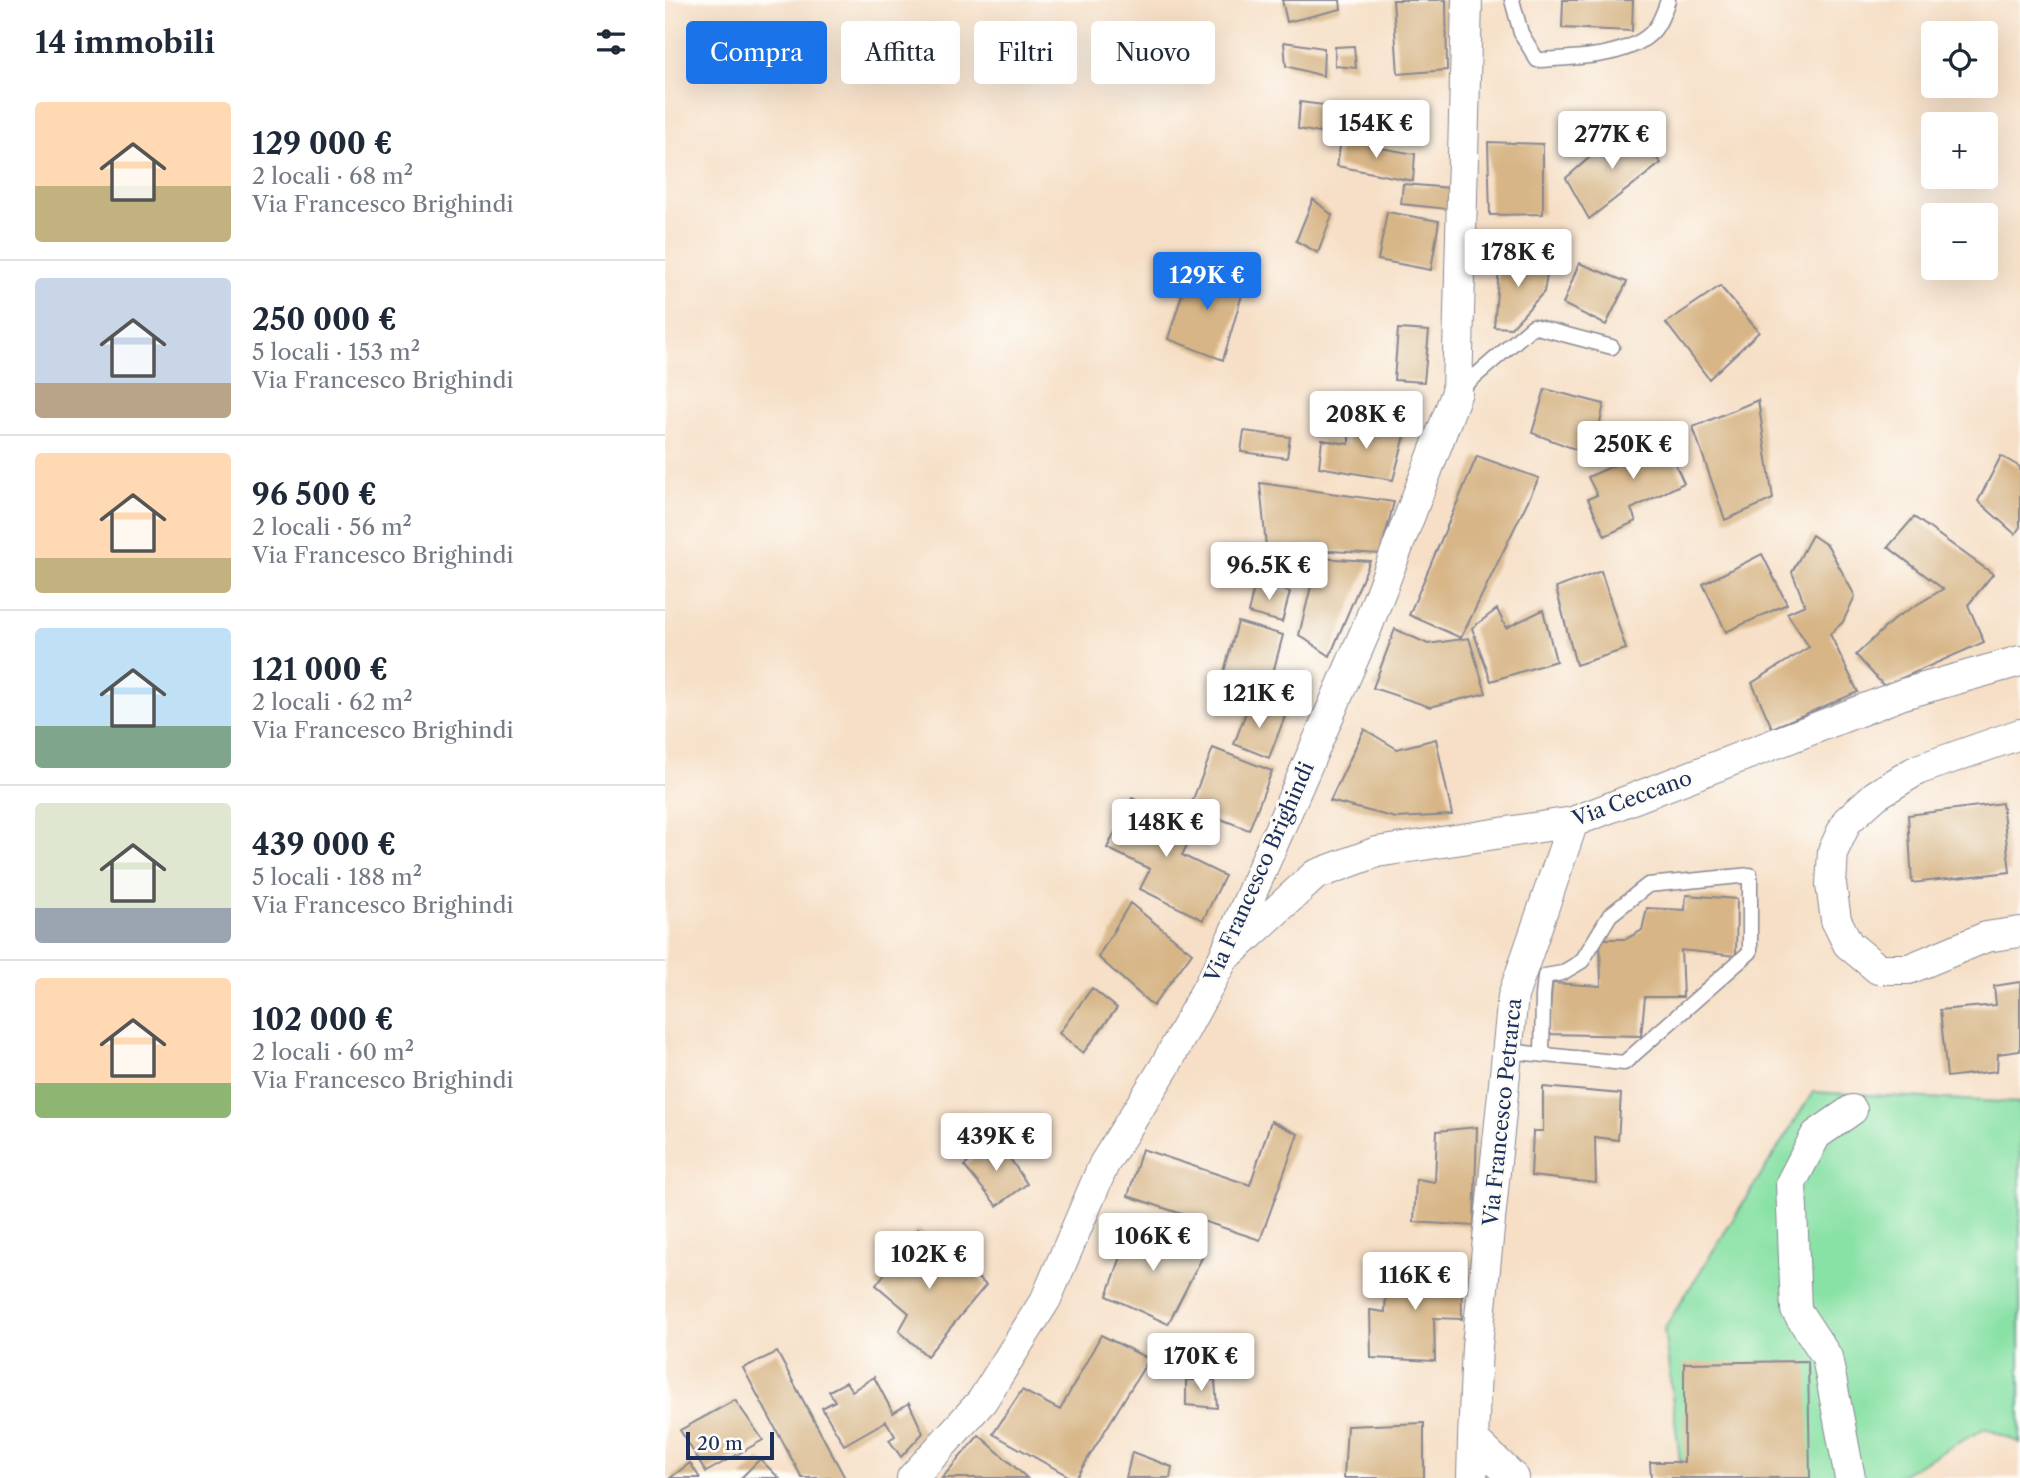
<!DOCTYPE html>
<html lang="it">
<meta charset="utf-8">
<style>
body{margin:0;font-family:"Libre Caslon Text",serif;background:#f2f2f3;color:#1f2937;height:100vh;display:flex;flex-direction:column;font-size:26px;white-space:nowrap}
*{box-sizing:border-box;margin:0}
p{font-size:23px;color:#747a83}
.icon{flex:none;width:38px;height:38px;fill:none;stroke:currentColor;stroke-width:2;stroke-linecap:round;stroke-linejoin:round}
.map{position:relative;flex:1;overflow:hidden}
.side{display:flex;flex-direction:column;background:#fff;width:665px}
.side>*{flex:none}
.banner{position:absolute;left:21px;top:21px;width:665px;height:63px;display:flex;gap:14px}
.controls{position:absolute;left:1256px;top:21px;display:grid;gap:14px}
.controls a{display:grid;place-items:center;width:77px;height:77px;border-radius:7px;background:#fff;box-shadow:0 7px 28px #0002;font-size:35px}
.scale{position:absolute;left:21px;bottom:18px;width:88px;box-sizing:border-box;padding-left:7px;border:4px solid #1b2f5e;border-top:0;font-size:19px;line-height:24px;white-space:nowrap;color:#1b2f5e;-webkit-text-stroke:5px #fdfcf7;paint-order:stroke}
.price{position:absolute;translate:-50% -60px;padding:0 16px;border-radius:7px;background:#fff;color:#222;font-size:23px;line-height:46px;filter:drop-shadow(0 2px 4px #0008)}
.price::after{content:'';position:absolute;left:50%;top:42px;width:21px;height:16px;margin-left:-10px;background:inherit;clip-path:polygon(0 0,100% 0,50% 100%)}
.price.selected{background:#1a73e8;color:#fff}
ul{padding:0;list-style:none}
li{display:flex;align-items:center;gap:21px;height:175px;padding:0 35px}
li+li{border-top:2px solid #e0e1e3}
li span{display:grid;place-items:center;flex:none;width:196px;height:140px;border-radius:7px;color:#555}
li>.icon{margin-inline-start:auto}
span .icon{width:84px;height:84px;fill:#fffc;stroke-width:1}
li b{font-size:30px}
h2{display:flex;justify-content:space-between;align-items:center;height:84px;padding:0 35px;font-size:30px}
.chip{padding:0 24px;border-radius:7px;background:#fff;box-shadow:0 7px 28px #0002;font-size:24px;line-height:63px}
.chip.selected{background:#1a73e8;color:#fff}
main{display:flex;flex:1;min-height:0}
.map>svg:first-child{display:block}
</style>
<main>
<section class="side">
<h2>14 immobili<svg class="icon" aria-label="filters" viewBox="0 0 24 24"><path d="M4 7h16M4 17h16"/><circle cx="9" cy="7" r="2"/><circle cx="15" cy="17" r="2"/></svg></h2>
<ul>
<li><span style="background:linear-gradient(#ffd9b3 60%,#c2b280 0)"><svg class="icon" aria-label="home" viewBox="0 0 24 24"><path d="M3 11l9-7 9 7M6 9v11h12V9"/></svg></span><div><b>129 000 €</b><p>2 locali · 68 m²</p><p>Via Francesco Brighindi</p></div></li>
<li><span style="background:linear-gradient(#c9d6e8 75%,#b9a48a 0)"><svg class="icon" aria-label="home" viewBox="0 0 24 24"><path d="M3 11l9-7 9 7M6 9v11h12V9"/></svg></span><div><b>250 000 €</b><p>5 locali · 153 m²</p><p>Via Francesco Brighindi</p></div></li>
<li><span style="background:linear-gradient(#ffd9b3 75%,#c2b280 0)"><svg class="icon" aria-label="home" viewBox="0 0 24 24"><path d="M3 11l9-7 9 7M6 9v11h12V9"/></svg></span><div><b>96 500 €</b><p>2 locali · 56 m²</p><p>Via Francesco Brighindi</p></div></li>
<li><span style="background:linear-gradient(#bfe0f5 70%,#7fa58c 0)"><svg class="icon" aria-label="home" viewBox="0 0 24 24"><path d="M3 11l9-7 9 7M6 9v11h12V9"/></svg></span><div><b>121 000 €</b><p>2 locali · 62 m²</p><p>Via Francesco Brighindi</p></div></li>
<li><span style="background:linear-gradient(#dfe7d0 75%,#9aa5b1 0)"><svg class="icon" aria-label="home" viewBox="0 0 24 24"><path d="M3 11l9-7 9 7M6 9v11h12V9"/></svg></span><div><b>439 000 €</b><p>5 locali · 188 m²</p><p>Via Francesco Brighindi</p></div></li>
<li><span style="background:linear-gradient(#ffd9b3 75%,#8fb573 0)"><svg class="icon" aria-label="home" viewBox="0 0 24 24"><path d="M3 11l9-7 9 7M6 9v11h12V9"/></svg></span><div><b>102 000 €</b><p>2 locali · 60 m²</p><p>Via Francesco Brighindi</p></div></li>
</ul>
</section>
<div class="map">
<svg width="1355" height="1478" viewBox="0 0 1355 1478">
<rect width="100%" height="100%" fill="#fdfcf7"/>
<filter id="ink" filterUnits="userSpaceOnUse"><feTurbulence type="fractalNoise" baseFrequency=".0143" numOctaves="2"/><feDisplacementMap in="SourceGraphic" scale="14" xChannelSelector="R" yChannelSelector="G"/><feConvolveMatrix kernelMatrix="1 2 1 2 8 2 1 2 1" color-interpolation-filters="sRGB"/></filter>
<filter id="wash" filterUnits="userSpaceOnUse"><feTurbulence type="fractalNoise" baseFrequency=".00686" numOctaves="4" result="noise"/><feDisplacementMap in="SourceGraphic" scale="28" xChannelSelector="R" yChannelSelector="G"/><feGaussianBlur stdDeviation="1.57" result="paint"/><feColorMatrix in="noise" values="0 0 0 0 0 0 0 0 0 0 0 0 0 0 0 0 0 1.4 0 .05"/><feComposite in="paint" operator="in"/></filter>
<g filter="url(#wash)">
<rect width="100%" height="100%" fill="#f6dfc6"/>
<path fill="#88e1a5" stroke="#528882" stroke-width="2" d="M 1148,1092 L 1355,1103 L 1355,1443 L 1320,1428 L 1230,1478 L 1073,1478 L 1071,1464 L 1015,1461 L 999,1329 Z"/>
<g id="blocks">
<path fill="#d7b586" d="M 617,0 L 675,0 L 676,9 L 622,22 Z
M 728,0 L 781,0 L 782,70 L 733,74 Z
M 898,0 L 968,0 L 967,31 L 897,28 Z
M 619,42 L 659,48 L 658,76 L 621,66 Z
M 689,46 L 691,68 L 670,66 L 670,47 Z
M 635,102 L 682,108 L 678,137 L 633,129 Z
M 963,124 L 996,163 L 924,219 L 901,178 Z
M 676,140 L 704,142 L 704,146 L 750,154 L 748,181 L 672,166 Z
M 823,142 L 878,144 L 878,214 L 825,215 Z
M 738,184 L 785,188 L 783,209 L 736,204 Z
M 648,199 L 667,215 L 653,253 L 631,241 Z
M 722,212 L 774,221 L 766,270 L 713,260 Z
M 835,257 L 884,263 L 879,292 L 846,328 L 829,327 Z
M 914,263 L 962,282 L 941,325 L 898,304 Z
M 526,266 L 581,281 L 558,360 L 503,339 Z
M 1055,286 L 1094,332 L 1044,379 L 1001,323 Z
M 733,329 L 764,331 L 759,382 L 729,380 Z
M 880,389 L 939,404 L 928,456 L 867,433 Z
M 1093,400 L 1108,499 L 1060,520 L 1028,427 Z
M 684,421 L 742,428 L 728,480 L 654,467 L 657,440 L 684,444 Z
M 994,428 L 1019,483 L 966,509 L 971,521 L 940,536 L 923,499 L 932,495 L 923,477 L 957,462 L 951,447 Z
M 579,431 L 625,437 L 622,458 L 576,452 Z
M 812,456 L 874,478 L 796,638 L 744,615 Z
M 1336,456 L 1355,467 L 1355,527 L 1350,534 L 1313,501 Z
M 595,483 L 729,502 L 715,554 L 601,547 Z
M 1249,517 L 1328,574 L 1303,605 L 1319,642 L 1219,686 L 1191,655 L 1230,618 L 1278,589 L 1223,547 Z
M 1147,535 L 1163,546 L 1190,596 L 1178,622 L 1165,634 L 1193,692 L 1107,728 L 1087,683 L 1144,647 L 1122,613 L 1140,605 L 1127,572 Z
M 1097,554 L 1122,604 L 1061,632 L 1038,584 Z
M 653,558 L 705,561 L 665,656 L 634,635 Z
M 936,571 L 961,649 L 911,665 L 891,588 Z
M 590,583 L 625,592 L 617,622 L 583,613 Z
M 832,609 L 841,628 L 878,610 L 891,661 L 826,681 L 807,628 Z
M 573,622 L 618,635 L 604,688 L 558,675 Z
M 730,629 L 763,644 L 804,638 L 821,693 L 765,707 L 708,688 Z
M 585,702 L 620,716 L 604,758 L 569,744 Z
M 699,729 L 732,749 L 771,739 L 787,815 L 731,818 L 665,801 Z
M 548,748 L 607,771 L 584,830 L 525,807 Z
M 467,798 L 530,829 L 517,855 L 560,876 L 538,920 L 475,889 L 485,869 L 442,848 Z
M 1337,803 L 1345,872 L 1247,883 L 1243,815 Z
M 1021,895 L 1072,899 L 1071,956 L 1016,950 L 1018,997 L 980,997 L 976,1036 L 883,1034 L 887,983 L 936,986 L 935,939 L 961,939 L 977,930 L 982,908 L 1020,910 Z
M 465,903 L 527,953 L 488,1006 L 433,957 Z
M 1355,982 L 1355,1051 L 1333,1054 L 1332,1071 L 1282,1077 L 1275,1010 L 1331,1005 L 1329,986 Z
M 427,988 L 452,1008 L 418,1053 L 394,1033 Z
M 878,1087 L 956,1094 L 953,1140 L 930,1137 L 931,1183 L 866,1176 L 868,1131 L 878,1131 Z
M 606,1121 L 633,1134 L 595,1240 L 463,1196 L 477,1149 L 585,1185 Z
M 812,1127 L 809,1226 L 749,1222 L 751,1179 L 770,1182 L 772,1131 Z
M 332,1139 L 362,1184 L 332,1206 L 299,1166 Z
M 468,1223 L 539,1254 L 503,1324 L 442,1296 Z
M 253,1229 L 321,1285 L 262,1356 L 234,1331 L 244,1313 L 211,1285 Z
M 722,1268 L 796,1268 L 797,1319 L 769,1318 L 770,1361 L 706,1358 L 705,1310 L 720,1312 Z
M 436,1335 L 484,1359 L 411,1478 L 407,1478 L 328,1434 L 357,1390 L 395,1410 Z
M 112,1352 L 180,1478 L 137,1478 L 78,1368 Z
M 1143,1361 L 1145,1478 L 986,1478 L 985,1462 L 1019,1462 L 1019,1363 Z
M 209,1377 L 228,1413 L 244,1403 L 258,1433 L 236,1457 L 224,1440 L 230,1436 L 221,1421 L 179,1445 L 157,1408 L 170,1401 L 164,1391 L 181,1382 L 187,1391 Z
M 521,1380 L 550,1380 L 552,1408 L 521,1405 Z
M 70,1400 L 98,1440 L 41,1472 L 15,1430 Z
M 759,1423 L 759,1478 L 679,1478 L 682,1426 Z
M 314,1435 L 362,1478 L 277,1478 Z
M 467,1452 L 507,1467 L 505,1478 L 461,1478 Z
M 95,1459 L 114,1478 L 76,1478 Z
M 25,1463 L 35,1478 L 5,1478 Z"/>
</g>
</g>
<g filter="url(#ink)">
<use href="#blocks" fill-opacity="0" stroke="#888792" stroke-width="2"/>
<g fill="none" stroke-linecap="round" stroke-linejoin="round">
<g stroke="#888792" stroke-width="17">
<path id="lane" d="M 847,0 L 856,33 L 872,60 C 905,58 966,58 989,30 C 995,23 1000,9 1003,0
M 793,391 L 868,326 L 947,347
M 842,1051 L 959,1063 L 1085,952 L 1085,875 L 983,885 L 945,915 L 917,961 L 897,973 L 880,976 L 878,996 L 877,1054"/>
</g>
<g stroke="#888792" stroke-width="32">
<path id="street" d="M 1355,734 L 1252,770 L 1211,795 L 1182,821 L 1168,851 L 1166,885 L 1171,920 L 1183,944 L 1213,969 L 1244,969 L 1321,937 L 1355,932
M 566,952 L 650,875 L 712,852 L 908,822 L 1238,694 L 1355,661
M 247,1478 L 317,1401 L 381,1299 L 439,1164 L 499,1068 L 557,961 L 701,630 L 792,392 L 802,0
M 807,1478 L 808,1439
M 849,1478 L 808,1439 L 812,1346 L 848,996 L 908,822
M 1185,1478 L 1162,1357 L 1131,1310 L 1126,1183 L 1151,1135 L 1187,1110"/>
</g>
<use href="#lane" stroke="#fff" stroke-width="14"/>
<use href="#street" stroke="#fff" stroke-width="30"/>
</g>
</g>
<g text-anchor="middle" dominant-baseline="central" stroke-width="6" stroke-linejoin="round" paint-order="stroke">
<g font-size="21" fill="#1b2f5e" stroke="#fdfcf7">
<text transform="translate(967 798) rotate(-20)">Via Ceccano</text>
<text transform="translate(594 872) rotate(-66)">Via Francesco Brighindi</text>
<text transform="translate(837 1112) rotate(-84)">Via Francesco Petrarca</text>
</g>
</g>
</svg>
<div class="controls">
<a><svg class="icon" aria-label="locate" viewBox="0 0 24 24"><circle cx="12" cy="12" r="6"/><path d="M12 2v4M12 18v4M2 12h4M18 12h4"/></svg></a>
<a>+</a>
<a>−</a>
</div>
<div class="scale">20 m</div>
<b class="price" style="left:711px;top:160px">154K €</b>
<b class="price" style="left:947px;top:171px">277K €</b>
<b class="price" style="left:853px;top:289px">178K €</b>
<b class="price selected" style="left:542px;top:312px">129K €</b>
<b class="price" style="left:701px;top:451px">208K €</b>
<b class="price" style="left:968px;top:481px">250K €</b>
<b class="price" style="left:604px;top:602px">96.5K €</b>
<b class="price" style="left:594px;top:730px">121K €</b>
<b class="price" style="left:501px;top:859px">148K €</b>
<b class="price" style="left:331px;top:1173px">439K €</b>
<b class="price" style="left:488px;top:1273px">106K €</b>
<b class="price" style="left:264px;top:1291px">102K €</b>
<b class="price" style="left:750px;top:1312px">116K €</b>
<b class="price" style="left:536px;top:1393px">170K €</b>
<div class="banner">
<a class="chip selected">Compra</a>
<a class="chip">Affitta</a>
<a class="chip">Filtri</a>
<a class="chip">Nuovo</a>
</div>
</div>
</main>
